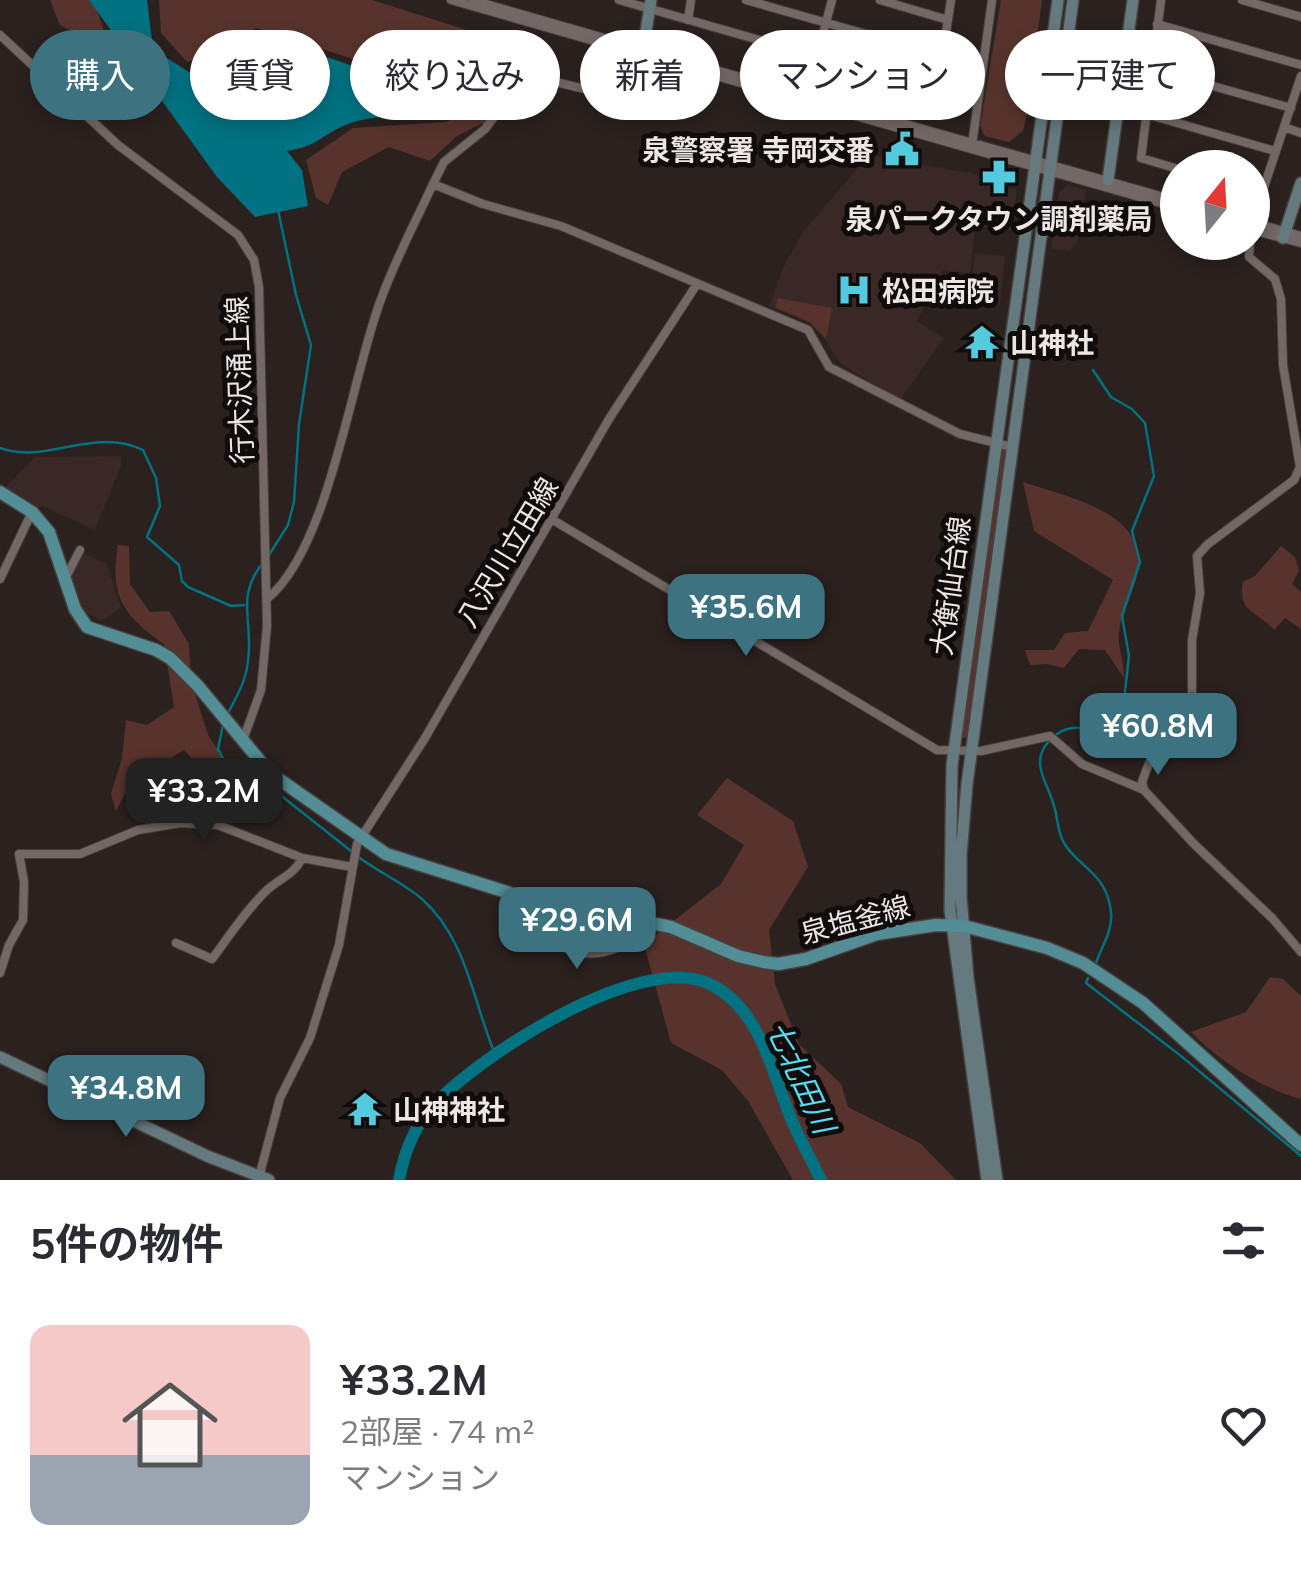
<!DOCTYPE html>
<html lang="ja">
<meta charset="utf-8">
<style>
body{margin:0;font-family:Mulish,"Noto Sans JP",sans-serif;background:#f7f7f7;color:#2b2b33;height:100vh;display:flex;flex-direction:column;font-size:38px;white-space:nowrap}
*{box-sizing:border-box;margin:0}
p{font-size:32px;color:#7c7c81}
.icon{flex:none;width:55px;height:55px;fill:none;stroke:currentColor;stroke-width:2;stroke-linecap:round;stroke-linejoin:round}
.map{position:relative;height:1180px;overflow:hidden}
.sheet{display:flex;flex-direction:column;background:#fff;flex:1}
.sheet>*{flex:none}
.top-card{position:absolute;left:30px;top:30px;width:1242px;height:90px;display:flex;gap:20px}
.needle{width:65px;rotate:18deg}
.buttons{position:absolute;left:1160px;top:150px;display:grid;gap:20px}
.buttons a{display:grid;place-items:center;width:110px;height:110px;border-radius:50%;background:#fff;box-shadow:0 5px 15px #0003;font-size:50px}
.price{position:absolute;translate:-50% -85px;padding:0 22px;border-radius:20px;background:#3d7380;color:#fff;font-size:32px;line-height:65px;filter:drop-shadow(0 2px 5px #0008)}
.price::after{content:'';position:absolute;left:50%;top:60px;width:30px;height:22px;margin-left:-15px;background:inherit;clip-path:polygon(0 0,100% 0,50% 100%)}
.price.selected{background:#222;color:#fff}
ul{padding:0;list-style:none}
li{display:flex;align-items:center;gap:30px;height:250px;padding:0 30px}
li+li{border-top:2px solid #e1e1e2}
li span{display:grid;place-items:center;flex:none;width:280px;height:200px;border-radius:20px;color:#555}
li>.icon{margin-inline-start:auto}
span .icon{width:120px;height:120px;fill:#fffc;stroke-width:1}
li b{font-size:42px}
h2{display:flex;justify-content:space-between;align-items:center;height:120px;padding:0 30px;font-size:42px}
.chip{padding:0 35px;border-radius:45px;background:#fff;box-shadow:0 5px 15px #0003;font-size:35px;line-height:90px}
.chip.selected{background:#3d7380;color:#fff}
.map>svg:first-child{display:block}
</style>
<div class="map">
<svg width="1301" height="1180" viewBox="0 0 1301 1180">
<rect width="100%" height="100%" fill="#2b211f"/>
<path fill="#392825" d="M 869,155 L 981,175 L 986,180 L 1017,190 L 1011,230 L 975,227 L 970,274 L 943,270 L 917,321 L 944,338 L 900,400 L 840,363 L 821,334 L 809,323 L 769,306 L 784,266 L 803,232 Z
M 1068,185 L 1086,190 L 1078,242 L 1069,251 L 1051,249 L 1059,192 Z
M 975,253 L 1005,256 L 1000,305 L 969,301 Z
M 121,456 L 121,466 L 95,530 L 42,506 L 37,509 L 4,489 L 35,457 Z
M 83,553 L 107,564 L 121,607 L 103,621 L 86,613 L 69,578 Z"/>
<path fill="#58332d" d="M 50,0 L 94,0 L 110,50 L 60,25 Z
M 159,0 L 372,0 L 470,31 L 545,63 L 467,99 L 422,81 L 256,28 L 222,52 L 187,62 L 161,33 Z
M 1001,0 L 1042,0 L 1027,114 L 1023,131 L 1009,142 L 985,136 L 980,126 Z
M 510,93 L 489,120 L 457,136 L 430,161 L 389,147 L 342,172 L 328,205 L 316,198 L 306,160 L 353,128 L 446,122 Z
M 778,298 L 832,308 L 827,335 L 825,338 L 810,322 L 775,307 Z
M 999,449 L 1007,450 L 968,738 L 959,737 Z
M 1023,482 C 1060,495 1136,509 1139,558 C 1140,584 1122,607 1119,632 C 1117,647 1125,663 1124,678 L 1105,650 L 1079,649 L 1064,668 L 1047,664 L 1030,665 L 1025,650 L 1054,650 L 1065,633 L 1088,631 L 1113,580 L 1034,531 Z
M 118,545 L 129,546 L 130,584 L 150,612 L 169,611 L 189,644 L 191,681 L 208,735 L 250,800 L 230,800 L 184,750 L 131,781 L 116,811 L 111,794 L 122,758 L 126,720 L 147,725 L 174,707 L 164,644 C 123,615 109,596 118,545 Z
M 1281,546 L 1295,557 L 1299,571 L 1292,584 L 1301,592 L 1301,629 L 1285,618 L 1274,630 C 1257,610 1237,613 1243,582 L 1255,576 Z
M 727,778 L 793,821 L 808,867 L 769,930 L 775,984 L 799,1044 L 841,1084 L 848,1107 L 920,1143 L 956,1180 L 793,1180 L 748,1101 L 722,1070 L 671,1043 L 644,944 L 721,884 L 744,845 L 697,815 Z
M 1270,977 L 1283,979 L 1301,996 L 1301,1099 C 1262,1089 1219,1061 1191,1032 L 1246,1012 Z"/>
<path fill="#007281" d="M 89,0 L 147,0 L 153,49 L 192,74 L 231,53 L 266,43 L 333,59 L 445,100 L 432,119 C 399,117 367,113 337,129 C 314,141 316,146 287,151 L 302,170 L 308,206 L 255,217 L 217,177 Z"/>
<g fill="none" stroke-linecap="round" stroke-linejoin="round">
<path stroke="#007281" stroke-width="2.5" d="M 0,448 C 46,465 94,426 143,450 L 156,478 L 160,506 L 147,537 L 179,565 L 182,581 L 188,587 L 231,606 L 244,605
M 269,555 L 288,525 L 294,502 L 299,424 L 311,345 L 296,295 L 278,210
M 228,713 C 237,696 246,681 248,661 C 254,619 234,599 264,561
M 223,725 L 218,749 L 230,772 L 247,785 L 279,794 L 351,851
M 1057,734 C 1080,717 1102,740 1127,737 L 1135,722 L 1124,700 L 1129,656 L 1122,616 L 1140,562 L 1132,531 L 1154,476 L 1145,423 L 1132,409 L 1111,397 L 1093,370
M 1049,741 C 1029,763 1048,783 1054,806 C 1058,818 1057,831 1064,843 C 1079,868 1107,873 1111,912 C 1113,931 1102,945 1096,963
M 357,856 C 378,872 402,882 422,899 C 467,939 473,1002 495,1054
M 1088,978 L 1086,983 L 1181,1056 L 1301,1156"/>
<path stroke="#007281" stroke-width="12" d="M 399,1180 C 404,1153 415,1125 434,1105 C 480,1055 641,951 710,984 C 758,1007 771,1067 788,1111 C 797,1135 810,1157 821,1180"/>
<g stroke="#47403e" stroke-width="10">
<path id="street" d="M 451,0 L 1178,208
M 472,0 L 785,90
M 619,0 L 976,102
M 746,0 L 943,56
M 880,0 L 948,20
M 1161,0 L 1141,158 L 1178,169
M 1242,0 L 1301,17
M 688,20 L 691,0
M 1157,24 L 1301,65
M 0,35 L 118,145 L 238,235 L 254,260 L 259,287 L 267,626 L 261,690 L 243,740
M 817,56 L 832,0
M 1152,69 L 1291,108
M 1121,88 L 1149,92
M 937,91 L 951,0
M 856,110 L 1178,201
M 1146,114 L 1275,151
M 1284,127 L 1301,133
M 972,145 L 992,0
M 433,184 L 444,162 L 485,129 L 519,83 L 530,76 L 627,99 L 642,56
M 1252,190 L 1262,193 L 1301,76
M 1252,222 L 1301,236
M 1252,230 L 1301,243
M 553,520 L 937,750 L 981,751 L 1050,736 L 1082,764 L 1144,790 L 1194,844 L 1272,918 L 1301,952
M 66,577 L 80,550
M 0,579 L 32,512
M 267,599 C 329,548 351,380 380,302 C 394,262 415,223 433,184 L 483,204 L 561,226 L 808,330 L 829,367 L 960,434 L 1012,447
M 1144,790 L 1142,782 L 1155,747 L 1188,704 L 1192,693 L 1192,640 L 1200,593 L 1197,556 L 1208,544 L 1294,480 L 1300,467 L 1283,365 L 1281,299 L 1275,279 L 1249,257 L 1250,242
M 519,896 C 553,962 597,970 655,926
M 176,943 L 212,959 C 230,935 246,910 267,890 C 279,879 295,874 302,858
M 0,973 L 9,945 L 23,920 L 24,882 L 19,854 L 80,854 L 138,830 L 180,823 L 218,825 L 302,858 L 352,867
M 259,1177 L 280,1098 L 310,1038 L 339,945 L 357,844 L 425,738 L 609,419 L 697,284"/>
</g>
<g stroke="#47403e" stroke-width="14">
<path id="secondary" d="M 642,56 L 651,0
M 1108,180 L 1133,0
M 1283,238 L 1301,183
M 0,1057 L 207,1156 L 269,1180
M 987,1180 L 950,910 L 952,765 L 1058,0
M 997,1180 L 968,978 L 961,897 L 961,855 L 967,784 L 1073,0"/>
</g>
<g stroke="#47403e" stroke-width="15">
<path id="primary" d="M 0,492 L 32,512 L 49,532 L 75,609 L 87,627 L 156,650 L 170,658 L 198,686 L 270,773 L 386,854 L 519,896 L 671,927 L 738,956 L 763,962 L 778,964 L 806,959 L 877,934 L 936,925 L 964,926 L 1047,948 L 1083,963 L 1143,1003 L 1301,1145"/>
</g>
<use href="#street" stroke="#746866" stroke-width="8"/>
<use href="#secondary" stroke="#647a7e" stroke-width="11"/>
<use href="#primary" stroke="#538d96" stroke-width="12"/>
</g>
<defs>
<g id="civic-bare" transform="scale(2.7)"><path d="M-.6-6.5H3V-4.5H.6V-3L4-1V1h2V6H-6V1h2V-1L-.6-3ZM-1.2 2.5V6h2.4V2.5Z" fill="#54cade" stroke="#100c0b" stroke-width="2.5" paint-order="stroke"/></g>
<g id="pharmacy-bare" transform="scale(2.7)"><path d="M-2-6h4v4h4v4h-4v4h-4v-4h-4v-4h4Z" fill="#54cade" stroke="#100c0b" stroke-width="2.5" paint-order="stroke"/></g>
<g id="hospital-bare" transform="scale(2.7)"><path d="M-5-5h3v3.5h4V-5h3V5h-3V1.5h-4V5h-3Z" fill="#54cade" stroke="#100c0b" stroke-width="2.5" paint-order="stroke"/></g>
<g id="temple-bare" transform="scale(2.7)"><path d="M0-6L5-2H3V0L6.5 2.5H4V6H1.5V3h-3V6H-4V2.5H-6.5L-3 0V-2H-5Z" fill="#54cade" stroke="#100c0b" stroke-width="2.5" paint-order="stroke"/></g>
</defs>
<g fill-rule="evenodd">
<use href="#civic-bare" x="902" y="149"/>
<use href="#pharmacy-bare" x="999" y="177"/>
<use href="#hospital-bare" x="854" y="290"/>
<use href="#temple-bare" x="982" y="342"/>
<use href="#temple-bare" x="365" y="1109"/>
</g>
<g text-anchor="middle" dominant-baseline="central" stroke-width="10" stroke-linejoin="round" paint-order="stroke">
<g font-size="28" font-weight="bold" fill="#ede6e5" stroke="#100c0b" text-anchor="start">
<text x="874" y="149" text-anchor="end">泉警察署 寺岡交番</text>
<text x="999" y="218" text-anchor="middle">泉パークタウン調剤薬局</text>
<text x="882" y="290">松田病院</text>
<text x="1010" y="342">山神社</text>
<text x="393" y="1109">山神神社</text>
</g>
<g font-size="28" fill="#ede6e5" stroke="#100c0b">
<text transform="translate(239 380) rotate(-92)">行木沢涌上線</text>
<text transform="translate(507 552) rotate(-59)">八沢川立田線</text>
<text transform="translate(950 586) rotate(-82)">大衡仙台線</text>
<text transform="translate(855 919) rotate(-15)">泉塩釜線</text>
</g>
<g font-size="30" font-style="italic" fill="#57dcf2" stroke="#100c0b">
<text transform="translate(801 1077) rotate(65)">七北田川</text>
</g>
</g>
</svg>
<div class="buttons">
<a><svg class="needle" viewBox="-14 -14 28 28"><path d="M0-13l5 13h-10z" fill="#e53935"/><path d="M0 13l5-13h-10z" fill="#7c7c81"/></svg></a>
</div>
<b class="price" style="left:746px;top:659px">¥35.6M</b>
<b class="price" style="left:1158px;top:778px">¥60.8M</b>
<b class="price selected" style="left:204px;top:843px">¥33.2M</b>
<b class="price" style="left:577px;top:972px">¥29.6M</b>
<b class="price" style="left:126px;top:1140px">¥34.8M</b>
<div class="top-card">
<a class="chip selected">購入</a>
<a class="chip">賃貸</a>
<a class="chip">絞り込み</a>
<a class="chip">新着</a>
<a class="chip">マンション</a>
<a class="chip">一戸建て</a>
</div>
</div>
<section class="sheet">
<h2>5件の物件<svg class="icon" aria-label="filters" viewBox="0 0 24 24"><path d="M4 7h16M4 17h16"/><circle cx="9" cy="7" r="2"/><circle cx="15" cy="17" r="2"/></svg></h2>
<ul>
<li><span style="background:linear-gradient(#f6c9c9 65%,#9aa5b1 0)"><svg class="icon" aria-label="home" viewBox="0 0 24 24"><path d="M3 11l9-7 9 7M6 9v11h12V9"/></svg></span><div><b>¥33.2M</b><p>2部屋 · 74 m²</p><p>マンション</p></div><svg class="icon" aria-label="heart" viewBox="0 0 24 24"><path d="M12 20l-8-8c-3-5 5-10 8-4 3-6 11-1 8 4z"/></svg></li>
</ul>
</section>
